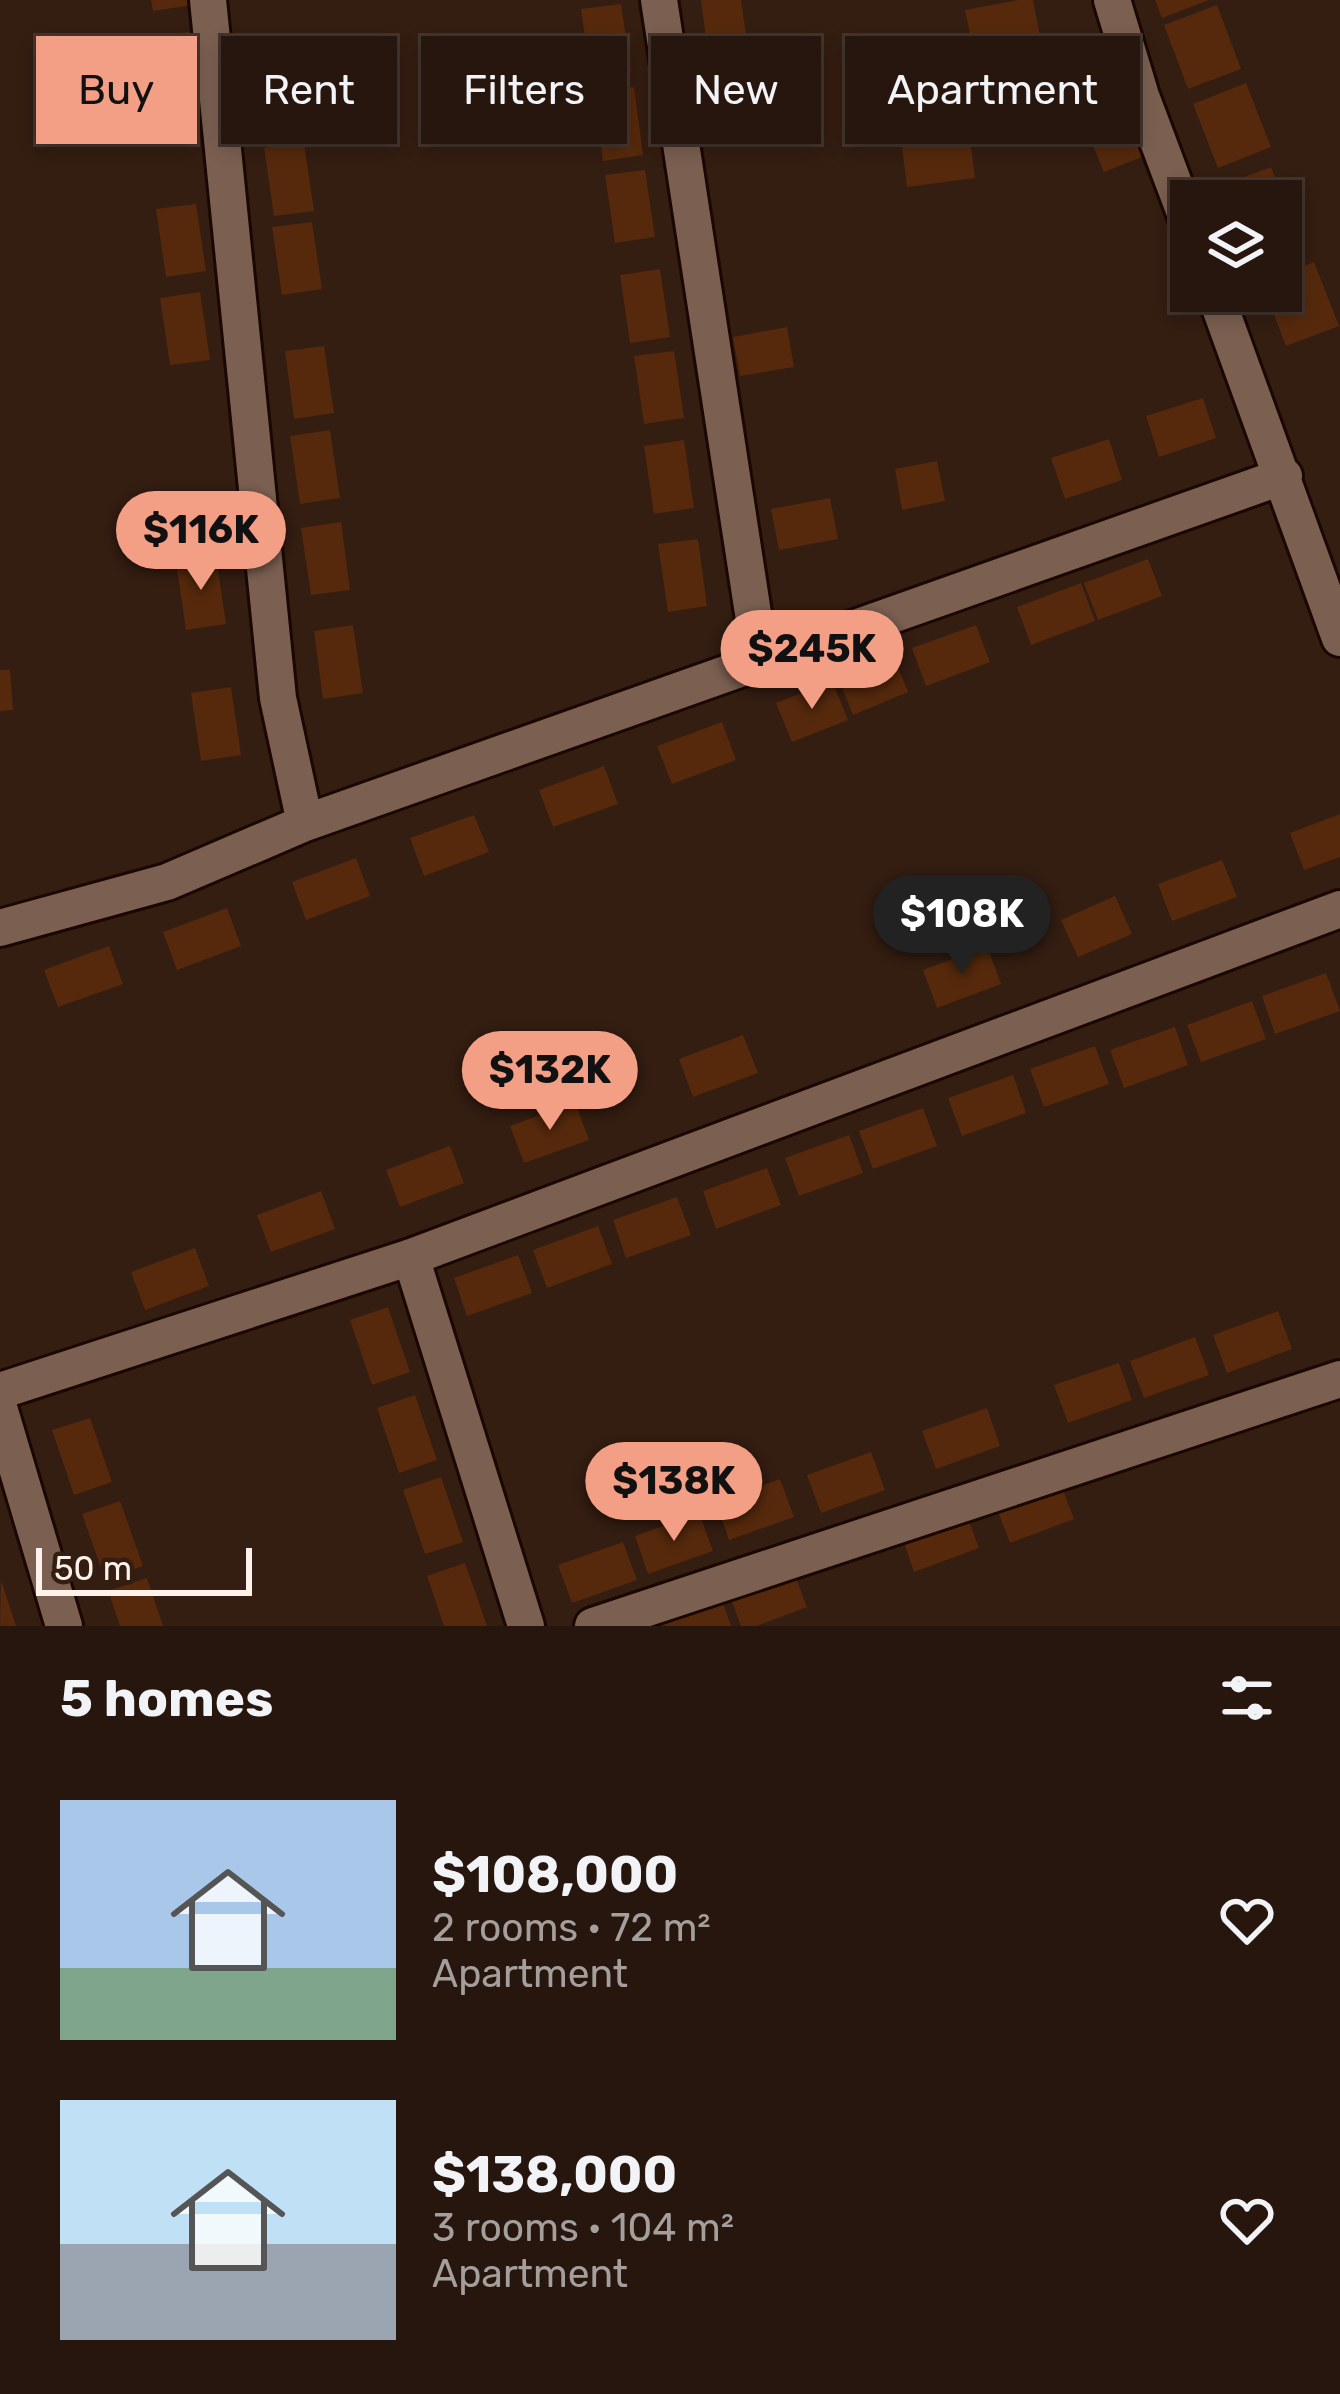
<!DOCTYPE html>
<meta charset="utf-8">
<style>
body{margin:0;font-family:Rubik,sans-serif;background:#2f1f16;color:#f1f3f6;height:100vh;display:flex;flex-direction:column;font-size:45px;white-space:nowrap}
*{box-sizing:border-box;margin:0}
p{font-size:39px;color:#a49f9d}
.icon{flex:none;width:66px;height:66px;fill:none;stroke:currentColor;stroke-width:2;stroke-linecap:round;stroke-linejoin:round}
.map{position:relative;height:1626px;overflow:hidden}
.panel{display:flex;flex-direction:column;background:#27160d;flex:1}
.panel>*{flex:none}
.hud{position:absolute;left:36px;top:36px;width:1269px;height:108px;display:flex;gap:24px}
.controls{position:absolute;left:1170px;top:180px;display:grid;gap:24px}
.controls a{display:grid;place-items:center;width:132px;height:132px;border-radius:0px;background:#27160d;box-shadow:0 6px 18px #0003,0 0 0 3px #43352e;font-size:60px}
.scale{position:absolute;left:36px;bottom:30px;width:216px;box-sizing:border-box;padding-left:12px;border:6px solid #fff2eb;border-top:0;font-size:33px;line-height:42px;white-space:nowrap;color:#fff2eb;-webkit-text-stroke:9px #341d11;paint-order:stroke}
.price{position:absolute;translate:-50% -102px;padding:0 27px;border-radius:42px;background:#f39f85;color:#111;font-size:39px;line-height:78px;filter:drop-shadow(0 3px 6px #0008)}
.price::after{content:'';position:absolute;left:50%;top:72px;width:36px;height:27px;margin-left:-18px;background:inherit;clip-path:polygon(0 0,100% 0,50% 100%)}
.price.on{background:#222;color:#fff}
ul{padding:0;list-style:none}
li{display:flex;align-items:center;gap:36px;height:300px;padding:0 60px}
li span{display:grid;place-items:center;flex:none;width:336px;height:240px;border-radius:0px;color:#555}
li>.icon{margin-inline-start:auto}
span .icon{width:144px;height:144px;fill:#fffc;stroke-width:1}
li b{font-size:51px}
h2{display:flex;justify-content:space-between;align-items:center;height:144px;padding:0 60px;font-size:51px}
.tag{padding:0 42px;border-radius:0px;background:#27160d;box-shadow:0 6px 18px #0003,0 0 0 3px #43352e;font-size:42px;line-height:108px}
.tag.on{background:#f39f85;color:#111}
.map>svg:first-child{display:block}
</style>
<div class="map">
<svg width="1340" height="1626" viewBox="0 0 1340 1626">
<rect width="100%" height="100%" fill="#341d11"/>
<path fill="#56290c" d="M 151,0 L 192,0 L 193,5 L 153,11 Z
M 701,0 L 741,0 L 750,61 L 710,67 Z
M 1018,0 L 1033,0 L 1040,36 L 973,49 L 965,10 Z
M 1155,0 L 1209,0 L 1162,18 Z
M 621,4 L 631,71 L 591,77 L 581,9 Z
M 1217,5 L 1241,69 L 1188,89 L 1164,25 Z
M 189,32 L 198,99 L 159,105 L 149,37 Z
M 338,35 L 348,103 L 308,109 L 299,41 Z
M 1246,83 L 1271,147 L 1218,168 L 1193,104 Z
M 634,87 L 643,155 L 603,161 L 594,93 Z
M 1114,94 L 1142,157 L 1104,172 L 1078,109 Z
M 970,139 L 975,178 L 907,187 L 902,147 Z
M 304,143 L 314,211 L 274,216 L 264,148 Z
M 1271,167 L 1295,231 L 1281,236 L 1281,201 L 1223,201 L 1218,187 Z
M 645,170 L 655,237 L 615,243 L 605,175 Z
M 196,204 L 206,271 L 166,277 L 156,209 Z
M 312,222 L 322,289 L 282,295 L 272,227 Z
M 1314,262 L 1339,326 L 1286,346 L 1265,291 L 1281,291 L 1281,275 Z
M 660,269 L 670,337 L 630,343 L 620,275 Z
M 200,292 L 210,360 L 170,365 L 160,298 Z
M 787,327 L 794,367 L 740,376 L 733,337 Z
M 324,346 L 334,413 L 294,419 L 285,351 Z
M 674,351 L 684,418 L 644,424 L 634,356 Z
M 1203,398 L 1216,438 L 1159,457 L 1146,416 Z
M 330,430 L 340,498 L 300,504 L 290,436 Z
M 1109,439 L 1122,480 L 1065,499 L 1051,458 Z
M 684,440 L 694,508 L 654,514 L 644,446 Z
M 937,461 L 945,501 L 902,510 L 895,469 Z
M 830,498 L 838,539 L 779,550 L 771,509 Z
M 341,522 L 350,590 L 311,595 L 301,528 Z
M 698,539 L 707,606 L 668,612 L 658,544 Z
M 216,556 L 226,624 L 186,630 L 176,562 Z
M 1148,559 L 1162,596 L 1098,620 L 1084,583 Z
M 1081,583 L 1095,621 L 1031,645 L 1017,607 Z
M 353,625 L 363,693 L 323,699 L 314,631 Z
M 976,625 L 990,662 L 926,686 L 912,648 Z
M 892,653 L 908,692 L 853,715 L 837,675 Z
M 0,670 L 10,670 L 13,710 L 0,711 Z
M 832,681 L 848,720 L 792,742 L 776,703 Z
M 231,687 L 241,755 L 201,761 L 191,693 Z
M 722,722 L 736,760 L 672,784 L 657,746 Z
M 604,766 L 618,804 L 553,827 L 539,790 Z
M 1340,814 L 1340,857 L 1304,870 L 1290,833 Z
M 474,815 L 489,852 L 424,876 L 410,838 Z
M 356,858 L 370,896 L 306,920 L 292,882 Z
M 1222,860 L 1237,897 L 1172,921 L 1158,884 Z
M 1115,896 L 1132,934 L 1078,957 L 1061,920 Z
M 227,908 L 241,946 L 177,970 L 163,932 Z
M 109,946 L 123,984 L 58,1007 L 44,970 Z
M 987,946 L 1001,984 L 937,1008 L 923,970 Z
M 1326,973 L 1340,1011 L 1275,1034 L 1262,996 Z
M 1252,1001 L 1266,1039 L 1201,1062 L 1187,1025 Z
M 1175,1027 L 1188,1065 L 1124,1088 L 1110,1050 Z
M 743,1035 L 758,1073 L 693,1097 L 679,1059 Z
M 1095,1046 L 1109,1084 L 1044,1107 L 1030,1069 Z
M 1013,1075 L 1026,1113 L 962,1136 L 948,1098 Z
M 575,1102 L 589,1140 L 524,1163 L 510,1126 Z
M 923,1108 L 937,1146 L 873,1169 L 859,1131 Z
M 849,1135 L 863,1173 L 799,1196 L 785,1158 Z
M 450,1146 L 464,1183 L 400,1207 L 386,1170 Z
M 767,1168 L 781,1205 L 716,1229 L 703,1191 Z
M 321,1191 L 335,1229 L 271,1252 L 257,1215 Z
M 677,1197 L 691,1235 L 626,1258 L 613,1220 Z
M 598,1226 L 612,1264 L 547,1288 L 533,1250 Z
M 195,1248 L 209,1286 L 145,1310 L 131,1272 Z
M 518,1255 L 532,1293 L 467,1316 L 454,1278 Z
M 388,1307 L 410,1372 L 372,1385 L 350,1320 Z
M 1278,1311 L 1292,1349 L 1227,1373 L 1213,1335 Z
M 1195,1337 L 1209,1375 L 1144,1398 L 1130,1361 Z
M 1119,1363 L 1132,1400 L 1068,1423 L 1054,1385 Z
M 415,1395 L 437,1460 L 399,1473 L 377,1408 Z
M 987,1408 L 1000,1446 L 936,1469 L 922,1431 Z
M 90,1418 L 112,1482 L 74,1495 L 52,1430 Z
M 871,1452 L 885,1490 L 821,1513 L 807,1475 Z
M 441,1477 L 463,1542 L 425,1554 L 403,1490 Z
M 780,1479 L 794,1517 L 729,1540 L 716,1502 Z
M 1060,1482 L 1074,1519 L 1010,1543 L 996,1506 Z
M 120,1501 L 143,1566 L 105,1579 L 82,1514 Z
M 965,1511 L 979,1548 L 914,1572 L 901,1534 Z
M 699,1513 L 713,1551 L 648,1574 L 635,1536 Z
M 623,1542 L 637,1580 L 572,1603 L 558,1565 Z
M 465,1563 L 487,1626 L 444,1626 L 427,1576 Z
M 793,1570 L 807,1607 L 757,1626 L 741,1626 L 729,1594 Z
M 147,1578 L 163,1626 L 120,1626 L 108,1591 Z
M 1,1580 L 16,1626 L 0,1626 Z
M 721,1597 L 731,1626 L 658,1626 L 656,1621 Z"/>
<g fill="none" stroke-linecap="round" stroke-linejoin="round">
<g stroke="#1b0700" stroke-width="42">
<path id="minor" d="M 208,0 L 278,698 L 305,823
M 659,0 L 760,659
M 1112,0 L 1141,96 L 1191,229
M 1214,291 L 1340,638
M 0,928 L 167,882 L 305,823 L 1284,476
M 411,1257 L 526,1626
M 0,1391 L 411,1257 L 1340,909
M 0,1411 L 64,1626
M 593,1626 L 1340,1379"/>
</g>
<use href="#minor" stroke="#7b6051" stroke-width="36"/>
</g>
</svg>
<div class="controls">
<a><svg class="icon" aria-label="layers" viewBox="0 0 24 24"><path d="M12 4l9 5-9 5-9-5zM3 14l9 5 9-5"/></svg></a>
</div>
<div class="scale">50 m</div>
<b class="price" style="left:201px;top:593px">$116K</b>
<b class="price" style="left:812px;top:712px">$245K</b>
<b class="price on" style="left:962px;top:977px">$108K</b>
<b class="price" style="left:550px;top:1133px">$132K</b>
<b class="price" style="left:674px;top:1544px">$138K</b>
<div class="hud">
<a class="tag on">Buy</a>
<a class="tag">Rent</a>
<a class="tag">Filters</a>
<a class="tag">New</a>
<a class="tag">Apartment</a>
</div>
</div>
<section class="panel">
<h2>5 homes<svg class="icon" aria-label="filters" viewBox="0 0 24 24"><path d="M4 7h16M4 17h16"/><circle cx="9" cy="7" r="2"/><circle cx="15" cy="17" r="2"/></svg></h2>
<ul>
<li><span style="background:linear-gradient(#a9c7e8 70%,#7fa58c 0)"><svg class="icon" aria-label="home" viewBox="0 0 24 24"><path d="M3 11l9-7 9 7M6 9v11h12V9"/></svg></span><div><b>$108,000</b><p>2 rooms · 72 m²</p><p>Apartment</p></div><svg class="icon" aria-label="heart" viewBox="0 0 24 24"><path d="M12 20l-8-8c-3-5 5-10 8-4 3-6 11-1 8 4z"/></svg></li>
<li><span style="background:linear-gradient(#bfe0f5 60%,#9aa5b1 0)"><svg class="icon" aria-label="home" viewBox="0 0 24 24"><path d="M3 11l9-7 9 7M6 9v11h12V9"/></svg></span><div><b>$138,000</b><p>3 rooms · 104 m²</p><p>Apartment</p></div><svg class="icon" aria-label="heart" viewBox="0 0 24 24"><path d="M12 20l-8-8c-3-5 5-10 8-4 3-6 11-1 8 4z"/></svg></li>
</ul>
</section>
